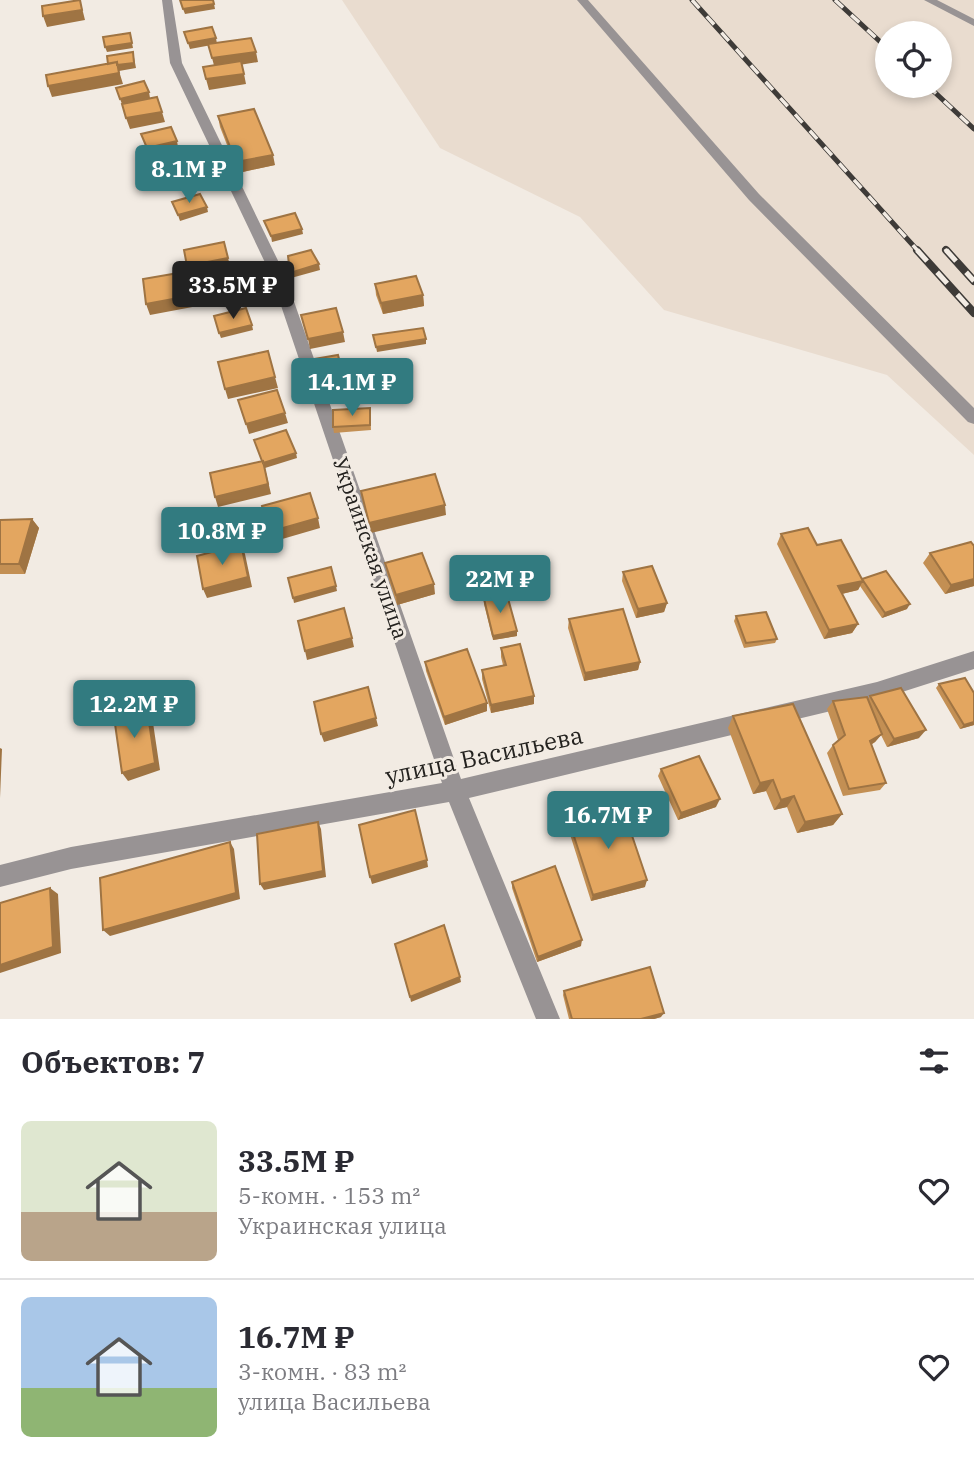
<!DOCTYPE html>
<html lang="ru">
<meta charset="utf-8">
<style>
body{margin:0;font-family:"IBM Plex Serif",serif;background:#f2f2f3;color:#2b2b33;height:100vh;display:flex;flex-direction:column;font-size:26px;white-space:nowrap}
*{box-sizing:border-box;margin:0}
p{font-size:23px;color:#7c7c81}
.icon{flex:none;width:38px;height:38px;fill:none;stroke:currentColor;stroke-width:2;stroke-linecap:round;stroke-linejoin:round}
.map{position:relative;height:1019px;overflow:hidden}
.sheet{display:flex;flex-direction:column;background:#fff;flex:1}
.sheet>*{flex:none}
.controls{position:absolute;left:875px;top:21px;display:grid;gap:14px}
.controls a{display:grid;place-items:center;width:77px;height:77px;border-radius:50%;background:#fff;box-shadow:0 4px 10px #0003;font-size:35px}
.price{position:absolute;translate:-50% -60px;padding:0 16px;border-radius:7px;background:#327b80;color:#fff;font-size:23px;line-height:46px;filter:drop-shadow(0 2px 4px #0008)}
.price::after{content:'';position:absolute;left:50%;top:42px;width:21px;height:16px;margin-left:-10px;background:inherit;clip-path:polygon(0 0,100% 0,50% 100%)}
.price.selected{background:#222;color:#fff}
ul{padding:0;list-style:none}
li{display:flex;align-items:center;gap:21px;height:175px;padding:0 21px}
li+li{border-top:2px solid #e1e1e2}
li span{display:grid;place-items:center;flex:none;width:196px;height:140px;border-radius:10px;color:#555}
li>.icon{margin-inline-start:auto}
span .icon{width:84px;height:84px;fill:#fffc;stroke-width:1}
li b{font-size:30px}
h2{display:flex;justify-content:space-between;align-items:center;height:84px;padding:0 21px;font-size:30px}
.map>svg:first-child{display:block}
</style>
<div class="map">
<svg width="974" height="1019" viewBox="0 0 974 1019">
<rect width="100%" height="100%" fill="#f2ebe3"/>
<path fill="#e9dccf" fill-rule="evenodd" d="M 342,0 L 974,0 L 974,455 L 887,375 L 664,310 L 580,217 L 440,148 ZM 887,33 L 940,33 L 940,86 L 887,86 Z"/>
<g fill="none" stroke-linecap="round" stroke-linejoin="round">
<path fill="#989394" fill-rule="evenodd" d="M 162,0 L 172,0 L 182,63 L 284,273 L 461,779 L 877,682 L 974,651 L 974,669 L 877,700 L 469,798 L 560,1019 L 536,1019 L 449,802 L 71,869 L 0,887 L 0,865 L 71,847 L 442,783 L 270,273 L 170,63 Z
M 577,0 L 588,0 L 759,194 L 974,408 L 974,424 L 968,422 L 749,200 Z
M 924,0 L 937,0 L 974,19 L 974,26 Z"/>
<g stroke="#3e3b38" stroke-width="5">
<path id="rail-far1" d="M 692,0 L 919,252
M 835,0 L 887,48
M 928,86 L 974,129
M 945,249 L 947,252"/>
</g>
<g stroke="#3e3b38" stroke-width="8">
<path id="rail" d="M 917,250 L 974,313
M 946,250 L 974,281"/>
</g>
<use href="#rail-far1" stroke="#f2ebe3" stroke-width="3.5" stroke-dasharray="11" stroke-linecap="butt"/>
<use href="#rail" stroke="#f2ebe3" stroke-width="5" stroke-dasharray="15" stroke-linecap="butt"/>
</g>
<path fill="#c38f53" d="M 218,116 L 275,165 L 238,173 L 220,127 Z
M 375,284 L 423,295 L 424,306 L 383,314 L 376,295 Z
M 370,408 L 371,430 L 334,433 L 333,427 Z
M 32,519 L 39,528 L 25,574 L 0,574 L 0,520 Z
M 781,534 L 817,545 L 862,579 L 907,609 L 882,618 L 860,586 L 858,590 L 842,594 L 858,624 L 852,633 L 824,639 L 777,544 Z
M 974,546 L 974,586 L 945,594 L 923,563 L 930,553 Z
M 385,563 L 435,594 L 397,605 L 387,573 Z
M 623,572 L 667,603 L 664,612 L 636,618 L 622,581 Z
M 484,599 L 517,631 L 517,636 L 493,640 L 484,604 Z
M 736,616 L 777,639 L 775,643 L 744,648 L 734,621 Z
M 569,619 L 640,662 L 638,670 L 584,681 L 568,628 Z
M 501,648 L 534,704 L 491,713 L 482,679 L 482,670 L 503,665 L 501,657 Z
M 425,662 L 487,711 L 445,725 L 426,671 Z
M 939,684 L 974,725 L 960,729 L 936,688 Z
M 870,696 L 919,738 L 887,747 L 881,735 L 875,742 L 871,745 L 886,783 L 880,790 L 843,796 L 827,753 L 833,745 L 838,740 L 827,709 L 833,701 L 868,699 Z
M 733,716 L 842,814 L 833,825 L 797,833 L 787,807 L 774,810 L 766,791 L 753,794 L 728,728 Z
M 661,769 L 716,807 L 678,820 L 658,776 Z
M 569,821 L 645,887 L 591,901 L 568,828 Z
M 512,882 L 581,946 L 537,962 L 512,888 Z
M 564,991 L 661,1017 L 654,1019 L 569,1019 L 563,995 Z"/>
<path fill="#9f7443" d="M 80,0 L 85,20 L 47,27 L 43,16 Z
M 214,4 L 215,9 L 185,14 L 183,9 Z
M 130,33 L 133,48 L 107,52 L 105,47 Z
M 216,38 L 217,44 L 190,49 L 188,43 Z
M 133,52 L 136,68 L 119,71 L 123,84 L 52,97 L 48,86 L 108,67 Z
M 256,52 L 258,62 L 215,69 L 212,58 Z
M 244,74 L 246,84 L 209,90 L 206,79 Z
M 149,92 L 150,98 L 122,104 L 120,99 Z
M 162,112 L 165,122 L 130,129 L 126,118 Z
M 177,141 L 178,147 L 148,153 L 147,148 Z
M 273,155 L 275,165 L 238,173 L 236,162 Z
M 189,176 L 190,182 L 165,188 L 164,182 Z
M 207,207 L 208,212 L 180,221 L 178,215 Z
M 302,229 L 303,234 L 272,242 L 271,236 Z
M 228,258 L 231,269 L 198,276 L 203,305 L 150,315 L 146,304 L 191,277 L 187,266 Z
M 319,264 L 320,270 L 291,278 L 290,273 Z
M 423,295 L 424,306 L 383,314 L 381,303 Z
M 252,325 L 253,330 L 221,338 L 219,333 Z
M 343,332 L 345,342 L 310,349 L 308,339 Z
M 426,339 L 426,344 L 377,352 L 376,347 Z
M 342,371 L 343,376 L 319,381 L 318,375 Z
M 275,377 L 278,388 L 228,399 L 225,389 Z
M 285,413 L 288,423 L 249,434 L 246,424 Z
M 296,453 L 297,458 L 265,468 L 271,494 L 218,507 L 215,497 L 262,463 Z
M 445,505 L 446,515 L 371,533 L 369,523 Z
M 318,518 L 320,528 L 272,542 L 269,532 Z
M 32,519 L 39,528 L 25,574 L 19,564 Z
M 241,544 L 245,554 L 252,587 L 207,598 L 203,589 Z
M 974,579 L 974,586 L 945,594 L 951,585 Z
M 863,581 L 858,590 L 833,596 L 838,586 Z
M 434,584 L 435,594 L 397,605 L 396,595 Z
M 336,586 L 337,591 L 294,603 L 293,598 Z
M 667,603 L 664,612 L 636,618 L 638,609 Z
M 910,604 L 907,609 L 882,618 L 885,613 Z
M 858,624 L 852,633 L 824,639 L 829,630 Z
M 517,631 L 517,636 L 493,640 L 493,636 Z
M 352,638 L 354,647 L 307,660 L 305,651 Z
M 640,662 L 638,670 L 584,681 L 585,673 Z
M 534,696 L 534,704 L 491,713 L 491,705 Z
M 487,703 L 487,711 L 445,725 L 444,717 Z
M 147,708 L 152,716 L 160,770 L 128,781 L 122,773 Z
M 376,718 L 378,726 L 324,742 L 321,734 Z
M 974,722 L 974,725 L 960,729 L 964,725 Z
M 926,730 L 919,738 L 887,747 L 894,739 Z
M 882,734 L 875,742 L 863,749 L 870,741 Z
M 0,748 L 2,749 L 0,798 Z
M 773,780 L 766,791 L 753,794 L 760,783 Z
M 794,796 L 787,807 L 774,810 L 781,800 Z
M 720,799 L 716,807 L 678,820 L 681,813 Z
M 842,814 L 833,825 L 797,833 L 805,822 Z
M 318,822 L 321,829 L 326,877 L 264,890 L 260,884 Z
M 230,842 L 234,849 L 240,899 L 110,936 L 103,930 Z
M 427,860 L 428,867 L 372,884 L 370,877 Z
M 647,880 L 645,887 L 591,901 L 593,895 Z
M 50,888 L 58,894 L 61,953 L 0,973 L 0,965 Z
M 582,940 L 581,946 L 537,962 L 538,957 Z
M 460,977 L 461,982 L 411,1002 L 410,997 Z
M 664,1013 L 661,1017 L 654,1019 L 641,1019 Z"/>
<path fill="#e3a660" stroke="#9f7443" stroke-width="2" d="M 80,0 L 82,10 L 43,16 L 42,6 Z
M 180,0 L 213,0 L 214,4 L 183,9 Z
M 212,27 L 216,38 L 188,43 L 184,32 Z
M 130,33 L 132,43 L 105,47 L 103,37 Z
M 251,38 L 256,52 L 212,58 L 208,44 Z
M 133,52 L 134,63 L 117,65 L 117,62 L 108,64 L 107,56 Z
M 241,61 L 244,74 L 206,79 L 203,67 Z
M 117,62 L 119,73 L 48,86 L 46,75 Z
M 144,81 L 149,92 L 120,99 L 116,88 Z
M 157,97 L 162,112 L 126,118 L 122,104 Z
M 254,109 L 273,155 L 236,162 L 218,116 Z
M 171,127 L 177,141 L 147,148 L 141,134 Z
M 184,165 L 189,176 L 164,182 L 159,171 Z
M 200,194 L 207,207 L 178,215 L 172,202 Z
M 295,213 L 302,229 L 271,236 L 264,221 Z
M 224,242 L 228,258 L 187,266 L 184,250 Z
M 311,250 L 319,264 L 290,273 L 288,256 Z
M 196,270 L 200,294 L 146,304 L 143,279 Z
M 416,276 L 423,295 L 381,303 L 375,284 Z
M 246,308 L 252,325 L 219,333 L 214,316 Z
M 336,308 L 343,332 L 308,339 L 301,315 Z
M 423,328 L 426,339 L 376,347 L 373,335 Z
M 268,351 L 275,377 L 225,389 L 218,362 Z
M 338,355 L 342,371 L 318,375 L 314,359 Z
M 277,390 L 285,413 L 246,424 L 238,400 Z
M 370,408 L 370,425 L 333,427 L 333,410 Z
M 286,430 L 296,453 L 263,463 L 263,461 L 262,461 L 254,440 Z
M 263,461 L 268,484 L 215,497 L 210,473 Z
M 435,474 L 445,505 L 369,523 L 361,491 Z
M 310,493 L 318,518 L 269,532 L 262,506 Z
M 32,519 L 19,564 L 0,564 L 0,520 Z
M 808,528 L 817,545 L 841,540 L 863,581 L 838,586 L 858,624 L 829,630 L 781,534 Z
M 971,542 L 974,546 L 974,579 L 951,585 L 930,553 Z
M 241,544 L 248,577 L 203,589 L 197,556 Z
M 422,553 L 434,584 L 396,595 L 385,563 Z
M 652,566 L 667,603 L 638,609 L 623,572 Z
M 331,567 L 336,586 L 293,598 L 288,578 Z
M 886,571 L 910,604 L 885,613 L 862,579 Z
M 507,595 L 517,631 L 493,636 L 484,599 Z
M 344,608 L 352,638 L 305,651 L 298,621 Z
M 623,609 L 640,662 L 585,673 L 569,619 Z
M 766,612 L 777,639 L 746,643 L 736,616 Z
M 520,644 L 534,696 L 491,705 L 482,670 L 506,665 L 501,648 Z
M 467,649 L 487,703 L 444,717 L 425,662 Z
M 965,678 L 974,693 L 974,722 L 964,725 L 939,684 Z
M 368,687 L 376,718 L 321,734 L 314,702 Z
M 901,688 L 926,730 L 894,739 L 870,696 Z
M 867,697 L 882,734 L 870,741 L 886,783 L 849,789 L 833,745 L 845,735 L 833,701 Z
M 793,704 L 842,814 L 805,822 L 794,796 L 781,800 L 773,780 L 760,783 L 733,716 Z
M 147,708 L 155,763 L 122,773 L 114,717 Z
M 699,756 L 720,799 L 681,813 L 661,769 Z
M 622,806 L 647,880 L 593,895 L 569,821 Z
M 415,810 L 427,860 L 370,877 L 359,825 Z
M 318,822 L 323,871 L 260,884 L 257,834 Z
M 230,842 L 236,893 L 103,930 L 100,878 Z
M 555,866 L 582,940 L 538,957 L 512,882 Z
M 50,888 L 53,947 L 0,965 L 0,903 Z
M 444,925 L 460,977 L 410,997 L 395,944 Z
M 650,967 L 664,1013 L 641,1019 L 572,1019 L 564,991 Z"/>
<g text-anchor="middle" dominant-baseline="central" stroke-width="6" stroke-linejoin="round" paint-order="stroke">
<g font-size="21" fill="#24221f" stroke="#f2ebe3">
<text transform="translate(371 548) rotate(71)">Украинская улица</text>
</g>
<g font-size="24" fill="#24221f" stroke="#f2ebe3">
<text transform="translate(484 755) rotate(-12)">улица Васильева</text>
</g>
</g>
</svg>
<div class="controls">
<a><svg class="icon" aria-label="locate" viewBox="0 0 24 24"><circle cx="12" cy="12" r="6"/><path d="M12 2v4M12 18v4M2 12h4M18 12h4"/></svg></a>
</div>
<b class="price" style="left:189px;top:205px">8.1M ₽</b>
<b class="price selected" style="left:233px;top:321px">33.5M ₽</b>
<b class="price" style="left:352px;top:418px">14.1M ₽</b>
<b class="price" style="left:222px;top:567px">10.8M ₽</b>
<b class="price" style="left:500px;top:615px">22M ₽</b>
<b class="price" style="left:134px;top:740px">12.2M ₽</b>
<b class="price" style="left:608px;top:851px">16.7M ₽</b>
</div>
<section class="sheet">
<h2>Объектов: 7<svg class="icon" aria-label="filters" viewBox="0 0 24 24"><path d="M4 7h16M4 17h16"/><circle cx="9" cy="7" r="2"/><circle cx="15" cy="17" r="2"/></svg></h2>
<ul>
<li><span style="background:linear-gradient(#dfe7d0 65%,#b9a48a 0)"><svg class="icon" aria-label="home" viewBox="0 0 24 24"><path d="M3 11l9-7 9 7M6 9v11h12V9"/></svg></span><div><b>33.5M ₽</b><p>5-комн. · 153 m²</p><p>Украинская улица</p></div><svg class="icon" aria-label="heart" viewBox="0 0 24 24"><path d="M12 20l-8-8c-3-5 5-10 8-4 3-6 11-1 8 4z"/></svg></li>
<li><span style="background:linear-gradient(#a9c7e8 65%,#8fb573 0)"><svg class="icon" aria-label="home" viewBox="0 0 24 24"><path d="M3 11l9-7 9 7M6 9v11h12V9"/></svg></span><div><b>16.7M ₽</b><p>3-комн. · 83 m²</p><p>улица Васильева</p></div><svg class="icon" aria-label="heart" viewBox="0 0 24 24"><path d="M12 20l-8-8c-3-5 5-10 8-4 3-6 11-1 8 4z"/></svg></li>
</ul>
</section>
